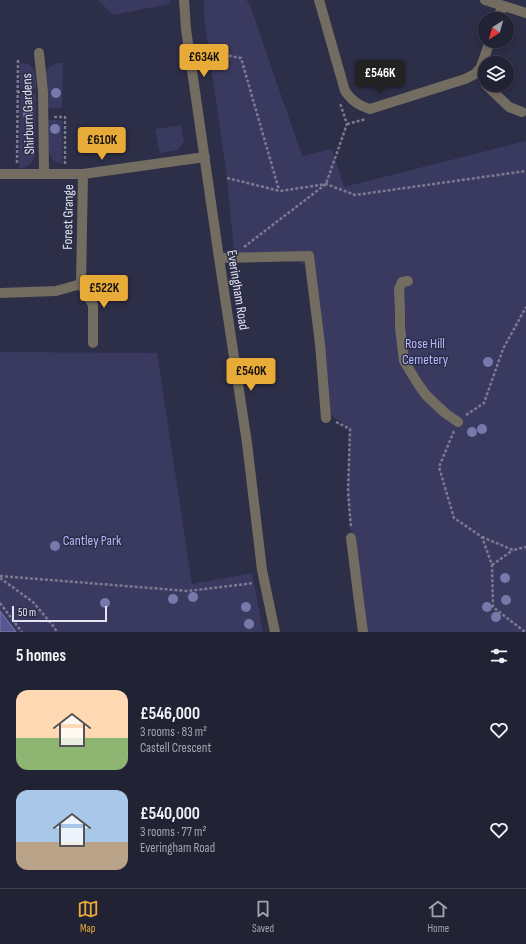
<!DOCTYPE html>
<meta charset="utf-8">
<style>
body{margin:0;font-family:"Sofia Sans Condensed",sans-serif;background:#2a2a3d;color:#f1f3f6;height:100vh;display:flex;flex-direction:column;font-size:15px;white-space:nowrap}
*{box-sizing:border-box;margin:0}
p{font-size:13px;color:#a2a4ad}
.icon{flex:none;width:22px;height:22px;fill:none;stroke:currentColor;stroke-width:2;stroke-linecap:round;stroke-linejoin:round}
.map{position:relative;height:632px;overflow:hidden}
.panel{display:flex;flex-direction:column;background:#222235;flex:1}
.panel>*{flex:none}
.needle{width:26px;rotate:217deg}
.fabs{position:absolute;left:478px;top:12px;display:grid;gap:8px}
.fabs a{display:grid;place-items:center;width:36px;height:36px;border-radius:50%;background:#222235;box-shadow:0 2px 6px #0003,0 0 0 1px #3f3f50;font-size:20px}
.scale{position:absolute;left:12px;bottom:10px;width:95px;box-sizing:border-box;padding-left:4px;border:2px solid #e2e3f3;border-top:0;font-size:11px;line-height:14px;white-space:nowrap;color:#e2e3f3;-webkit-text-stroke:3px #2d2e47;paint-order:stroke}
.price{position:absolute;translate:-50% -34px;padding:0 9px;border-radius:4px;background:#e9ab38;color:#111;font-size:13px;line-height:26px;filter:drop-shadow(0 1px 2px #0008)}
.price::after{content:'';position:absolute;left:50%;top:24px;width:12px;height:9px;margin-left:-6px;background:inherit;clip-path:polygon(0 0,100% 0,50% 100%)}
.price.current{background:#222;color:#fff}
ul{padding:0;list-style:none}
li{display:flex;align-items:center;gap:12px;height:100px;padding:0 16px}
li span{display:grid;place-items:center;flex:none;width:112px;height:80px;border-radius:12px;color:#555}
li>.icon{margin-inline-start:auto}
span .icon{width:48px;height:48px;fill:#fffc;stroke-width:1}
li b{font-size:17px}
h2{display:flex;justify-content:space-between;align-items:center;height:48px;padding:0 16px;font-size:17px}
.menu{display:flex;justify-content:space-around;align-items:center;height:56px;border-top:1px solid #3f3f50;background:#222235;font-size:11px;color:#a2a4ad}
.menu a{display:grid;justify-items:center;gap:2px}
.menu .current{color:#e9ab38}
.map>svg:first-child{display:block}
</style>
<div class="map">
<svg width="526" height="632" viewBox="0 0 526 632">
<rect width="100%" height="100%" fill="#2d2e47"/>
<path fill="#3a3a61" d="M 98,0 L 169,0 L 170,4 L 113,15 Z
M 204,0 L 246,0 L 250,5 L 302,156 L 332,149 L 344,187 L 526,141 L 526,632 L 363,632 L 351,538 L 348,492 L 350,429 L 330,414 L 314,266 L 280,259 L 235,262 L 227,178 L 204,17 Z
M 26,63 C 37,67 36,79 36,89 L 20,89 L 20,64 Z
M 57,63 L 63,63 L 62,108 L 47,108 C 46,99 43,75 48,68 C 51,66 54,65 57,63 Z
M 20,94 L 36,94 L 35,156 C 31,164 29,168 19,168 Z
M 48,120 L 62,120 L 62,164 L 54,161 L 48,152 Z
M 181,125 L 184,141 L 178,150 L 160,153 L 155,129 Z
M 0,352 L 157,353 L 192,584 L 252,573 L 263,632 L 0,632 Z"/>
<path fill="#565690" stroke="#8080ae" d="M 0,611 L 16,632 L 0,632 Z"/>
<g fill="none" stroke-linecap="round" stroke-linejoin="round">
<path stroke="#7a7b90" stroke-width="2.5" stroke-dasharray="3 2" stroke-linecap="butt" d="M 209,52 L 241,58 L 279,190
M 17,92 L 33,92
M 54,117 L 65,117 L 65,164
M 347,124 L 366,119
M 17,163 L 18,60
M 227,178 L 280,191 L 326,184 L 355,195 L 526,171
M 244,247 L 326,184 L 347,124 L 340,103
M 466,415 L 484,403 L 503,349 L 526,307
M 336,422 L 350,429 L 348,492 L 351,528
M 454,431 L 439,467 L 454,518 L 482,537 L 492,565 L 493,607 L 525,632
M 482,537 L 513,550 L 526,547
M 492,565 L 513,550
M 0,576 L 188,591 L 254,583
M 0,578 L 33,602 L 54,627 L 57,632
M 0,603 L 22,632"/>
<path stroke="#736c60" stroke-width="10" d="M 184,0 L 186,29 L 219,258 L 247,443 L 262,570 L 275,632
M 319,0 L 345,91 C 352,101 358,105 370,109 L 465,79 L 475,74 L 481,67 L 490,41
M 485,0 L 526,13
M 498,19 L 502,6
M 39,53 L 43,92 L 44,174
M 486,85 L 509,107 L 522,112
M 0,174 L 83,174 L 205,157
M 219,258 L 309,256 L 320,344 L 326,418
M 408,281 L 402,282 L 399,289 L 400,310 L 400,327 L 404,361 L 418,384 L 426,395 L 445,413 L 458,422
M 81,284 L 93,305 L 93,343
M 0,293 L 56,291 L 81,284 L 83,174
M 351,538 L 359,602 L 363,632"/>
</g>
<g fill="#7879ab">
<circle cx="56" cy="93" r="5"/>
<circle cx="28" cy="114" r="5"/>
<circle cx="55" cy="129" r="5"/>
<circle cx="488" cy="362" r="5"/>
<circle cx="482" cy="429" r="5"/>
<circle cx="472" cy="432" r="5"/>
<circle cx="55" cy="546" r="5"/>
<circle cx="505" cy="578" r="5"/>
<circle cx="193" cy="597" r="5"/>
<circle cx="173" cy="599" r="5"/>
<circle cx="506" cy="600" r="5"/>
<circle cx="105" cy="603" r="5"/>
<circle cx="246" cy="607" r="5"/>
<circle cx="487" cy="607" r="5"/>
<circle cx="496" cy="617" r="5"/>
<circle cx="249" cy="624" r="5"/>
</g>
<g text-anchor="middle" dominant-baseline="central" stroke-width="3" stroke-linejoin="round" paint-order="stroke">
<g font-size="14" fill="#e2e3f3" stroke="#2d2e47">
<text transform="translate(28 114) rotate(-92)">Shirburn Gardens</text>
<text transform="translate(68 217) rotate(-89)">Forest Grange</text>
<text transform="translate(238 290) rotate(81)">Everingham Road</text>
</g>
<g font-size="14" fill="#b5b7fc" stroke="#2d2e47">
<text x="425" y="343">Rose Hill<tspan x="425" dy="16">Cemetery</tspan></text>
<text x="92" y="540">Cantley Park</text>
</g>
</g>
</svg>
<div class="fabs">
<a><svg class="needle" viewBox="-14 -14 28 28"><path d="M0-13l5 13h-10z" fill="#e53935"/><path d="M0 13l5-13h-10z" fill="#a2a4ad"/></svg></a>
<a><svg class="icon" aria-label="layers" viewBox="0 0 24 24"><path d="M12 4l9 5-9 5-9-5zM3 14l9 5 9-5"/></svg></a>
</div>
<div class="scale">50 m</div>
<b class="price" style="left:204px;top:78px">£634K</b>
<b class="price current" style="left:380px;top:94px">£546K</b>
<b class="price" style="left:102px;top:161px">£610K</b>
<b class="price" style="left:104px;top:309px">£522K</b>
<b class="price" style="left:251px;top:392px">£540K</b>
</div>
<section class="panel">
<h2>5 homes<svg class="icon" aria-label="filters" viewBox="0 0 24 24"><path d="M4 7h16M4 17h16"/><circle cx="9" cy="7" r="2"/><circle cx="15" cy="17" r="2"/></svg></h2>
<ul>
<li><span style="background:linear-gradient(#ffd9b3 60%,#8fb573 0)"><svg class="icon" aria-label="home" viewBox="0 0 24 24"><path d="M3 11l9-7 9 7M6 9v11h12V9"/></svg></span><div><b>£546,000</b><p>3 rooms · 83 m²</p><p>Castell Crescent</p></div><svg class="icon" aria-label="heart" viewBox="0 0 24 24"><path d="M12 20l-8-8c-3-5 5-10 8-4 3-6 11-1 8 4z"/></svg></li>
<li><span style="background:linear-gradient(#a9c7e8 65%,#b9a48a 0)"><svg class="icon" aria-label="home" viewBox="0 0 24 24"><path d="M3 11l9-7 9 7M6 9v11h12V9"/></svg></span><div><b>£540,000</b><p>3 rooms · 77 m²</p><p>Everingham Road</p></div><svg class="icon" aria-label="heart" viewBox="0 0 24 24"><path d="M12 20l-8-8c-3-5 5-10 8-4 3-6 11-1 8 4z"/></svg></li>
</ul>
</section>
<nav class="menu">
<a class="current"><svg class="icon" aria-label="map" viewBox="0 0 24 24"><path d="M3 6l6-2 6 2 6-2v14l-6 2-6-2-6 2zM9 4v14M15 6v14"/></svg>Map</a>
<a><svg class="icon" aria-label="saved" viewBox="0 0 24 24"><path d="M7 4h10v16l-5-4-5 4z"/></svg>Saved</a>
<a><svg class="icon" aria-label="home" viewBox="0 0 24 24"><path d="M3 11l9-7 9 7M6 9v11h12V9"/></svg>Home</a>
</nav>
